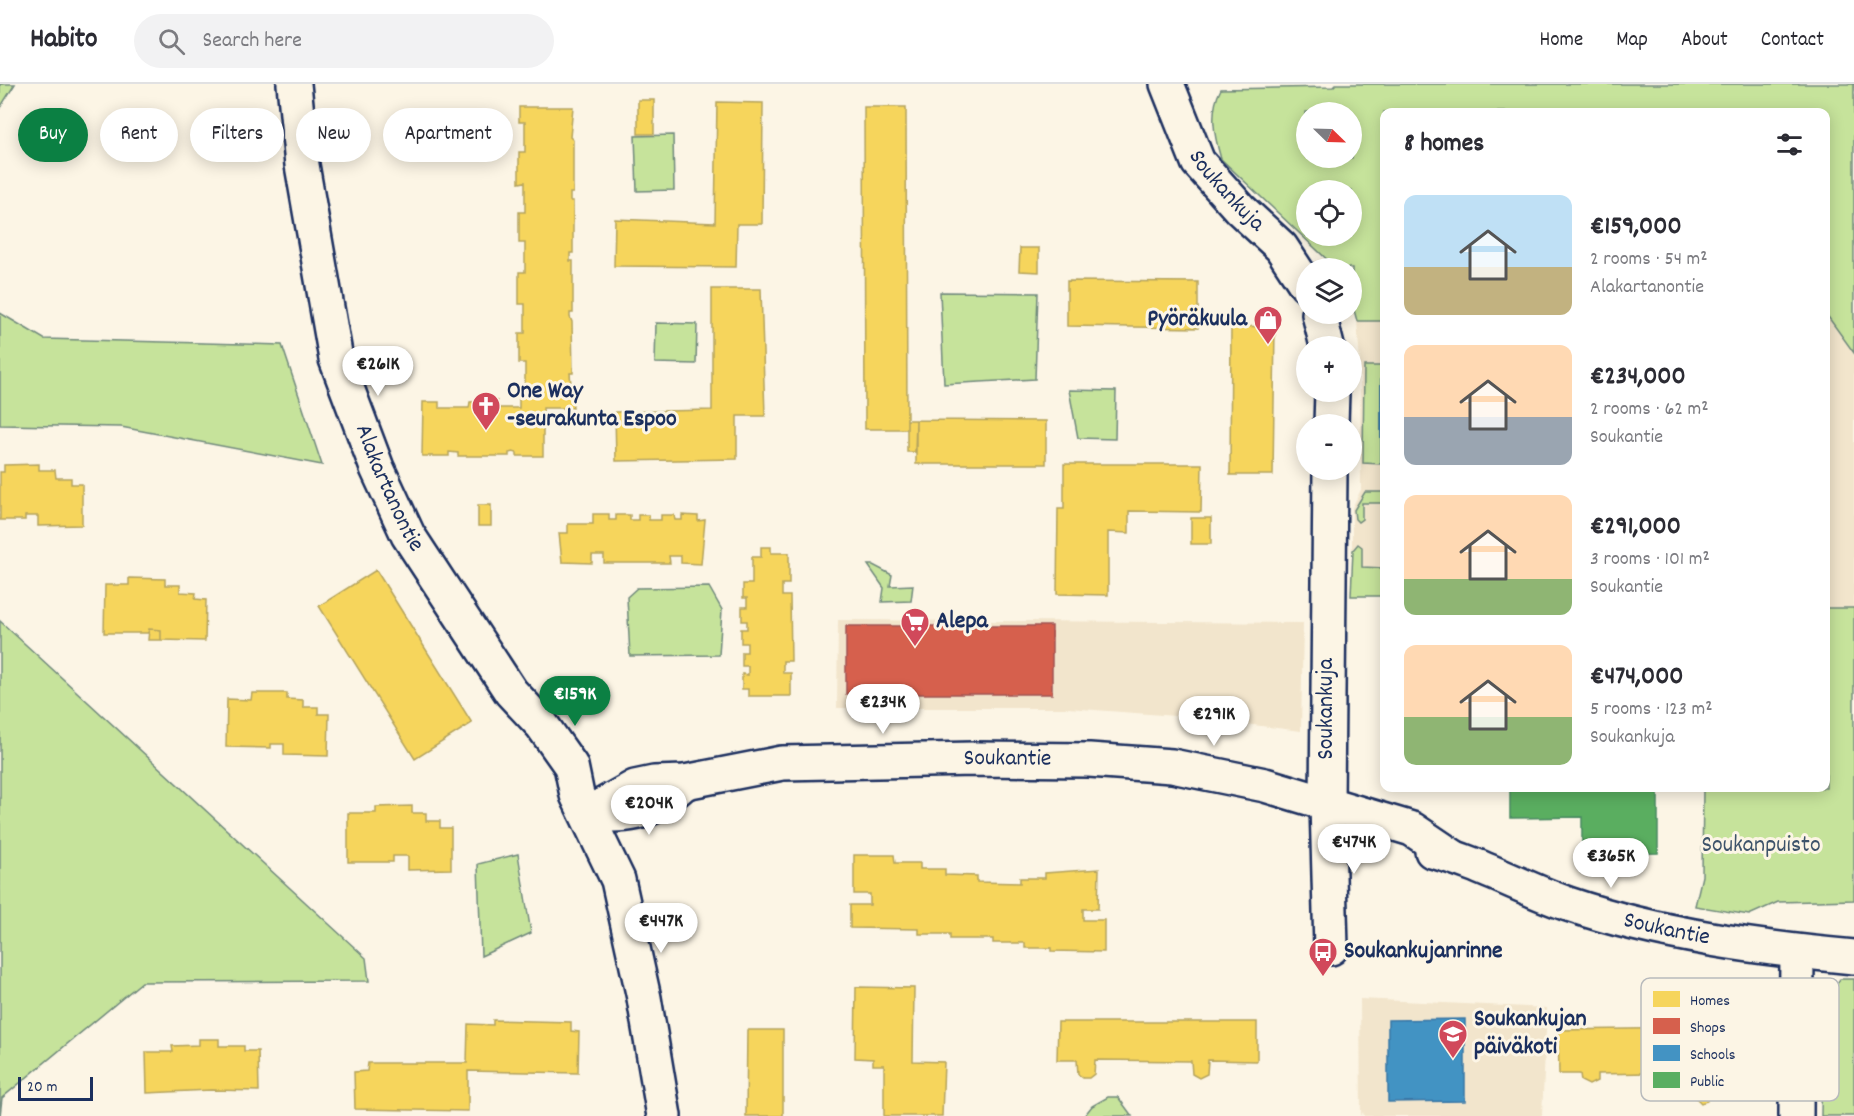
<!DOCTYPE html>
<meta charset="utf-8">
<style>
body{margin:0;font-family:Dekko,sans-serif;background:#f2f2f3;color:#2b2b33;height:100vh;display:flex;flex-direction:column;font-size:22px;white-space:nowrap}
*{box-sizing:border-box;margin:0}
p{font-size:20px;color:#7c7c81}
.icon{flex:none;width:33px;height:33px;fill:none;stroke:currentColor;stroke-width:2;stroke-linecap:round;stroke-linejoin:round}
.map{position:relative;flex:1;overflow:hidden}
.side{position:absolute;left:1380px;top:24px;width:450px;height:684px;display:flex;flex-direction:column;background:#fff;border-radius:12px;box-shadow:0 3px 15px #0003}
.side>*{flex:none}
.top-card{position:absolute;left:18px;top:24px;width:570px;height:54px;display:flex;gap:12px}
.needle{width:39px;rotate:113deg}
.tools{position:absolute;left:1296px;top:18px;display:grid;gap:12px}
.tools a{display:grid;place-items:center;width:66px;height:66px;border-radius:50%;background:#fff;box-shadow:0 3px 15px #0003;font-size:30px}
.scale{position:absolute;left:18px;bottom:15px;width:75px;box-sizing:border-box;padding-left:6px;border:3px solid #1b2f5e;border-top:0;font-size:16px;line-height:21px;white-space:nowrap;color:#1b2f5e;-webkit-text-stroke:4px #fcf5e5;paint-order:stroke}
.price{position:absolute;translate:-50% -51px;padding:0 14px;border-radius:21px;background:#fff;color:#222;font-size:20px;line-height:39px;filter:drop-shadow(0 2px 3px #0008)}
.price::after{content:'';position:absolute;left:50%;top:36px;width:18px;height:14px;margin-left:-9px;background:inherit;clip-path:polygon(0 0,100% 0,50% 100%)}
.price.current{background:#0b8043;color:#fff}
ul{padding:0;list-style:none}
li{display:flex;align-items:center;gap:18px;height:150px;padding:0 24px}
li span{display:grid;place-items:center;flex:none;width:168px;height:120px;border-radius:12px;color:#555}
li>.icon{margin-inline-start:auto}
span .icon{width:72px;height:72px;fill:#fffc;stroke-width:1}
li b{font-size:26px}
h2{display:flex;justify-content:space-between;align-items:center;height:72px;padding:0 24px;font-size:26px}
.tag{padding:0 21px;border-radius:27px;background:#fff;box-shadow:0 3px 15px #0003;font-size:21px;line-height:54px}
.tag.current{background:#0b8043;color:#fff}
header{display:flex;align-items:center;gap:36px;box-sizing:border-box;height:84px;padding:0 30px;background:#fff;border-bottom:2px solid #e1e1e2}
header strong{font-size:28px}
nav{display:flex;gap:33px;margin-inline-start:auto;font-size:21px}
.search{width:420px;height:54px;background:#f2f2f3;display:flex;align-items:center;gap:15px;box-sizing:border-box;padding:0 21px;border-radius:33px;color:#7c7c81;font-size:22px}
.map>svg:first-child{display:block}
</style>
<header>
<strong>Habito</strong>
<div class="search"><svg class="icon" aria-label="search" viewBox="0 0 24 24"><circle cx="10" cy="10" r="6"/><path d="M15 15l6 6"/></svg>Search here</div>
<nav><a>Home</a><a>Map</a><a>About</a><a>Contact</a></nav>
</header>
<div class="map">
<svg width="1854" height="1032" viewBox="0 0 1854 1032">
<rect width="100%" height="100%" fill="#fcf5e5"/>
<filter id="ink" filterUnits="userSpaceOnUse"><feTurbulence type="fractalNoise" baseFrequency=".0167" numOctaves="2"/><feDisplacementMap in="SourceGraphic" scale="12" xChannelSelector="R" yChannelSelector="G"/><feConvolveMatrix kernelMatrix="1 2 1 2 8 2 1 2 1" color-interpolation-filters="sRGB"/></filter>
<g filter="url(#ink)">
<path fill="#f2e5cc" d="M 1826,230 L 1854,269 L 1854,524 L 1826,524 Z
M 1357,237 L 1384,237 L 1384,493 L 1352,493 L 1352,424 L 1361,406 L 1360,279 Z
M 838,536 L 1303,539 L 1301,647 L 1189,633 L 1068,624 L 837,624 Z
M 1360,915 L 1547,924 L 1542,1032 L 1364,1032 L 1363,1028 L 1361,1032 Z"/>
<path fill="#c6e39b" stroke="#70897c" stroke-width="1.5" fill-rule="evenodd" d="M 0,0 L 15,0 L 0,24 Z
M 1336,0 L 1854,0 L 1854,269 L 1826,230 L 1826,28 L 1384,28 L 1384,237 L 1357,237 L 1352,219 L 1352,184 L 1336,184 L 1221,75 C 1214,51 1209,27 1221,5 L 1333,3 ZM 1306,28 L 1352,28 L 1352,74 L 1306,74 ZM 1306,106 L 1352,106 L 1352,152 L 1306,152 Z
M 673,51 L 674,106 L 637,107 L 635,52 Z
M 940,208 L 1038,209 L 1035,295 L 944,300 Z
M 0,229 L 44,255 L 282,261 L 322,381 L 121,343 L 0,341 Z
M 656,239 L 697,240 L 696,280 L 655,279 Z
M 1364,282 L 1381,282 L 1381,380 L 1363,379 Z
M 1069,306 L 1116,307 L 1115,355 L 1078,354 Z
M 1365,408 L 1384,408 L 1384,419 L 1362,419 L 1362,435 L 1358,438 L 1355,435 L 1354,426 Z
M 1358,460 L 1362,463 L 1362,483 L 1384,484 L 1384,512 L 1351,512 L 1353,466 Z
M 868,481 L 873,481 L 892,491 L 890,502 L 913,501 L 911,517 L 882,518 L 884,504 Z
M 709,503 L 722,526 L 719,571 L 630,572 L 627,513 L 637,504 Z
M 1826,524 L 1854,524 L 1854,816 L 1778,818 L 1749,831 L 1695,822 L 1702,792 L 1703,704 L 1826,704 Z
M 0,537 L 366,874 L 369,897 L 142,898 L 2,1014 L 0,1032 Z
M 518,770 L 531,849 L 481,872 L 478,780 Z
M 1840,895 L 1854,895 L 1854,1032 L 1821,1032 L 1823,918 Z
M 1108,1013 L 1118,1013 L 1132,1032 L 1084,1032 L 1092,1022 Z"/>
<path fill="#f6d55c" stroke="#b4a35d" stroke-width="1.5" d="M 638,16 L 654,16 L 654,50 L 638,50 Z
M 717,18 L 763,19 L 762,140 L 737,140 L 736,183 L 614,182 L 615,135 L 715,139 Z
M 519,23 L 573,23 L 570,53 L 573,56 L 573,109 L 570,109 L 570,117 L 573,117 L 573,169 L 570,169 L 570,177 L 573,177 L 573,229 L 570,229 L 570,233 L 572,238 L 573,289 L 570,289 L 573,324 L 543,324 L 543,372 L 517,372 L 517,369 L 513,368 L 509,369 L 509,372 L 458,372 L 458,369 L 449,368 L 449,372 L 422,372 L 423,318 L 439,318 L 439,324 L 469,324 L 470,318 L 497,317 L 497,324 L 519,324 L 519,309 L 525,309 L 525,279 L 519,279 L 519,249 L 525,249 L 525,220 L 519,220 L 519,188 L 525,188 L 525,159 L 519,159 L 519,128 L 525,128 L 525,98 L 519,99 L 519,68 L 525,68 L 525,38 L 519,38 Z
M 864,23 L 906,23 L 907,345 L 865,345 Z
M 444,36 L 465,36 L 465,48 L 445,48 Z
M 1020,164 L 1039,164 L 1039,188 L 1019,187 Z
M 1067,197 L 1198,198 L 1198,244 L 1067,242 Z
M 712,205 L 761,205 L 765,332 L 737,332 L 737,375 L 616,377 L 615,328 L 712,326 Z
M 1231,242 L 1275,243 L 1273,391 L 1230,391 Z
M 907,336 L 916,336 L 915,368 L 907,368 Z
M 916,336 L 1046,337 L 1046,380 L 916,380 Z
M 39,380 L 39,386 L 55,386 L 56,394 L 71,394 L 71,400 L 82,400 L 82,441 L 38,442 L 38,432 L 25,432 L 25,436 L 0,436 L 0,388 L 4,388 L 4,381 Z
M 1064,380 L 1202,380 L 1201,428 L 1129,427 L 1129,449 L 1108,448 L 1108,511 L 1057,510 L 1058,425 L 1064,425 Z
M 478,421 L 491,421 L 491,442 L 478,442 Z
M 593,430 L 609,430 L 609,436 L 616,436 L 616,431 L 630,431 L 630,436 L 638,436 L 638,431 L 649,431 L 649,436 L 661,436 L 661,431 L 674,431 L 675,436 L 682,436 L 682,431 L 698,432 L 698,437 L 705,436 L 701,480 L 681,479 L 681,472 L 669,472 L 670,479 L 604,479 L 604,471 L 592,471 L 592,479 L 562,478 L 559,449 L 568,449 L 568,440 L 593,440 Z
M 1191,434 L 1211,434 L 1211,460 L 1191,460 Z
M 761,463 L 771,463 L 771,469 L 789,469 L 789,500 L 782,500 L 782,512 L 790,512 L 791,577 L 783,577 L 783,589 L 791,589 L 791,612 L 748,612 L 748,605 L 742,605 L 742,590 L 748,591 L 748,582 L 742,582 L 742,568 L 747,568 L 747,559 L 741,559 L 741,545 L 747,545 L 747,537 L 742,537 L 742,523 L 747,523 L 747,514 L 743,514 L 743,500 L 752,500 L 752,473 L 761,473 Z
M 376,486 L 472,639 L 415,675 L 319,522 Z
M 129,494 L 165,495 L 165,501 L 180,501 L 180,508 L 196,509 L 195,515 L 206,516 L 205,557 L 161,556 L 161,546 L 149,545 L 148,549 L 104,549 L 105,501 L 129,501 Z
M 149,545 L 161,546 L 161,556 L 148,556 Z
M 252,609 L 287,609 L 287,615 L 303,616 L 303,623 L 318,623 L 318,630 L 329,630 L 328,672 L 284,671 L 284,660 L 271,660 L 271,664 L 226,663 L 227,615 L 251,616 Z
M 412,722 L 412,729 L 426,729 L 426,737 L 440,737 L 440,744 L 451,744 L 451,785 L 408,786 L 408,772 L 393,772 L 393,778 L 348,778 L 348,729 L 376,729 L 376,723 Z
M 854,771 L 894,771 L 895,779 L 920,779 L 920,785 L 945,785 L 945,791 L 977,792 L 977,798 L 1020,799 L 1020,794 L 1045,794 L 1045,789 L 1099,785 L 1098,825 L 1083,825 L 1083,836 L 1104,836 L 1104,868 L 1051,867 L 1051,864 L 1025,864 L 1025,859 L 993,859 L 993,855 L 950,855 L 950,850 L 919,850 L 919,845 L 850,844 L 850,821 L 870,821 L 870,810 L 854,810 Z
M 856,903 L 914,904 L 913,977 L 944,978 L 942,1032 L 884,1032 L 884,981 L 873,981 L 873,975 L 855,974 Z
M 493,936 L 571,938 L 571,947 L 579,948 L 578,989 L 468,987 L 468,1027 L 355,1025 L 354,988 L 367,987 L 368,979 L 467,979 L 468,940 L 493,941 Z
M 1058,938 L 1257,938 L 1257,977 L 1208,976 L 1207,990 L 1199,994 L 1192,990 L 1191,977 L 1095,976 L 1094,990 L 1089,994 L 1083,994 L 1078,990 L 1077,976 L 1057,976 Z
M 1699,944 L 1700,964 L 1757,963 L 1758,1009 L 1710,1009 L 1707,1017 L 1701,1019 L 1693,1011 L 1693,1002 L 1699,1002 L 1699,988 L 1597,990 L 1597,997 L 1589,1001 L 1581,997 L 1580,990 L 1559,990 L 1558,946 Z
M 747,946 L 783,946 L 783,1032 L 746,1032 Z
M 199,955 L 219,955 L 219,962 L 244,962 L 244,967 L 258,967 L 259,1007 L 211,1006 L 147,1009 L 146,968 L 173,968 L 172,962 L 199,961 Z"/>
<path fill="#d6604d" stroke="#9e5152" stroke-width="1.5" d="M 846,542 L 1052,542 L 1052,610 L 846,610 Z"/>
<path fill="#4393c3" stroke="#3775a5" stroke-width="1.5" d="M 1381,282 L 1384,282 L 1384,380 L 1381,380 Z
M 1465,935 L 1465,1017 L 1388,1018 L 1388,936 Z"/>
<path fill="#5aae61" stroke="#478860" stroke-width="1.5" d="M 1510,704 L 1658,704 L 1658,769 L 1582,770 L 1582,733 L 1510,734 Z"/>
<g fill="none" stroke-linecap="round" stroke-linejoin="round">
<g stroke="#1b2f5e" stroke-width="38">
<g id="minor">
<path id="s1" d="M 294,0 L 302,81 L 336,275 L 377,384 L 408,451 L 511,608 L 542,641 L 571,682 L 577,711 L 618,796 L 644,914 L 664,1032"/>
<path id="s2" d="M 1167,0 L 1198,78 L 1240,125 L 1281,163 L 1306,201"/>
<path d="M 1319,230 L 1327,262"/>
<path d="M 1331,340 L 1332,308"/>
<path d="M 1330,386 L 1327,720 L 1331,864"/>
<path id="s3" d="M 587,730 L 635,703 L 654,699 L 685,698 L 782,679 L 974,675 L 1089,676 L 1172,682 L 1265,701 L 1412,745 L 1452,772"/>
<path d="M 589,730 C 636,733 650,730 685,698"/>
<path id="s4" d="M 1432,767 C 1479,779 1522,804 1568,820 C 1660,851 1758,864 1854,873"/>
<path d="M 1796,1032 L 1797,868"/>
</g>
</g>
<use href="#minor" stroke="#fcf5e5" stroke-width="33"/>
</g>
</g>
<defs>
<g id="shop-pin" transform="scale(1.5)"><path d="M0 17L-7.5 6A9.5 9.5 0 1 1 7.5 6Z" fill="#d1495b" stroke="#fcf5e5"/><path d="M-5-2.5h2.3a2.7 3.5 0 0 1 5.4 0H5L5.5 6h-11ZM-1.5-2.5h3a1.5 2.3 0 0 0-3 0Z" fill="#fff"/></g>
<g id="church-pin" transform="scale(1.5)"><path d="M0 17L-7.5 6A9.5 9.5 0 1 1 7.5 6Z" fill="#d1495b" stroke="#fcf5e5"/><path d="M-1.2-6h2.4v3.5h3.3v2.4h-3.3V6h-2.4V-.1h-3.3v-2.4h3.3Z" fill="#fff"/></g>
<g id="supermarket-pin" transform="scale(1.5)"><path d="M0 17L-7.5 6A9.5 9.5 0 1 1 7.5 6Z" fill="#d1495b" stroke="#fcf5e5"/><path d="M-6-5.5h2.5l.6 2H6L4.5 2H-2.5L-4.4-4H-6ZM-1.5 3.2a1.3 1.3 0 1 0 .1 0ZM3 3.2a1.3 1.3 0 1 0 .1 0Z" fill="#fff"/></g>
<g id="bus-pin" transform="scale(1.5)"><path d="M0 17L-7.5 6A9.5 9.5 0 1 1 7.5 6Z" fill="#d1495b" stroke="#fcf5e5"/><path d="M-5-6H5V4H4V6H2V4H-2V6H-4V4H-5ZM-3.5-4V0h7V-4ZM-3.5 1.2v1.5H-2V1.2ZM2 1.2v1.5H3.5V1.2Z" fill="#fff"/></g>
<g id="school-pin" transform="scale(1.5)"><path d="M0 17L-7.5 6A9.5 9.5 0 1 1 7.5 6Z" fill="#d1495b" stroke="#fcf5e5"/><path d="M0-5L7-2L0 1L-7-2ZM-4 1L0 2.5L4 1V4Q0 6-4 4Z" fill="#fff"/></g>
</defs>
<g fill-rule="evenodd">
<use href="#shop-pin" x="1268" y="236"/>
<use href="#church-pin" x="486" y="322"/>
<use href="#supermarket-pin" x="915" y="538"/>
<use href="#bus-pin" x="1323" y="868"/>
<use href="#school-pin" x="1453" y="950"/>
</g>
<g text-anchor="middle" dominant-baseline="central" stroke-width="6" stroke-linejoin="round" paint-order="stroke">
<g font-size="24" fill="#1b2f5e" stroke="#fcf5e5">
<text stroke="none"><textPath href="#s2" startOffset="124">Soukankuja</textPath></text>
<text stroke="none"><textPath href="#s1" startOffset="418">Alakartanontie</textPath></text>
<text transform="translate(1327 625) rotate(-90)">Soukankuja</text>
<text stroke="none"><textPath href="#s3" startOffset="430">Soukantie</textPath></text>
<text stroke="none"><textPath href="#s4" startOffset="248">Soukantie</textPath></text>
</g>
<g font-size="24" font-weight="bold" fill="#1b2f5e" stroke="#fcf5e5" text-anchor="start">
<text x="1247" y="236" text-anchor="end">Pyöräkuula</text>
<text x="507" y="308">One Way<tspan x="507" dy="28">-seurakunta Espoo</tspan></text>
<text x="936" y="538">Alepa</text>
<text x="1344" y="868">Soukankujanrinne</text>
<text x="1474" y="936">Soukankujan<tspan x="1474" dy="28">päiväkoti</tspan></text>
</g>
<g font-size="24" fill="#3d536a" stroke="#fcf5e5">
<text x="1761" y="762">Soukanpuisto</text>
</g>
</g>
<rect x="1641" y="894" width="198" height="123" rx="9" fill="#fcf5e5" stroke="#b8babc" stroke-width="1.5"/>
<rect x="1653" y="907" width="27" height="16" fill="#f6d55c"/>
<rect x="1653" y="934" width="27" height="16" fill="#d6604d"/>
<rect x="1653" y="961" width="27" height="16" fill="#4393c3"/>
<rect x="1653" y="988" width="27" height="16" fill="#5aae61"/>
<g font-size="16" fill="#1b2f5e">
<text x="1690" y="921">Homes</text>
<text x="1690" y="948">Shops</text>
<text x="1690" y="975">Schools</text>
<text x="1690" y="1002">Public</text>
</g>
</svg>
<div class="tools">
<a><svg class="needle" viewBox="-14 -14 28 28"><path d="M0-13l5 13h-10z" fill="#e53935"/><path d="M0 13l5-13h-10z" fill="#7c7c81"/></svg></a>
<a><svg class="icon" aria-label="locate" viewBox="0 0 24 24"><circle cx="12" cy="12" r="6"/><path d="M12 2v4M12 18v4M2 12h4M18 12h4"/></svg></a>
<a><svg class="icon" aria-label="layers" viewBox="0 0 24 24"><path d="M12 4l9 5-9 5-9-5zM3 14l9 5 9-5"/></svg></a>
<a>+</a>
<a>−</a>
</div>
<div class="scale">20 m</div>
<b class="price" style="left:378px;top:313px">€261K</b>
<b class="price current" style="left:575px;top:643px">€159K</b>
<b class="price" style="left:883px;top:651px">€234K</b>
<b class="price" style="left:1214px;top:663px">€291K</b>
<b class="price" style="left:649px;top:752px">€204K</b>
<b class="price" style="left:1354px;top:791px">€474K</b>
<b class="price" style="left:1611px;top:805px">€365K</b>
<b class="price" style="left:661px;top:870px">€447K</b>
<div class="top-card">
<a class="tag current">Buy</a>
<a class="tag">Rent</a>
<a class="tag">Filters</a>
<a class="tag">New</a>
<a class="tag">Apartment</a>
</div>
<section class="side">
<h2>8 homes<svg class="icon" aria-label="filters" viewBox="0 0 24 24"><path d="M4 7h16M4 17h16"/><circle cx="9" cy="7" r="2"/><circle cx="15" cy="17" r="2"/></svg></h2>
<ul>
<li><span style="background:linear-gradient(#bfe0f5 60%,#c2b280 0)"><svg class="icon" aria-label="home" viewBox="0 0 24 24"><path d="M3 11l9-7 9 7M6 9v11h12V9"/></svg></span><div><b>€159,000</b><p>2 rooms · 54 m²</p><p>Alakartanontie</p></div></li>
<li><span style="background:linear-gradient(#ffd9b3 60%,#9aa5b1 0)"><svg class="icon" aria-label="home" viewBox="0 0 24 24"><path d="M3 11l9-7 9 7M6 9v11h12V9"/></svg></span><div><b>€234,000</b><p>2 rooms · 62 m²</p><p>Soukantie</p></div></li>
<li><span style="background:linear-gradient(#ffd9b3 70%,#8fb573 0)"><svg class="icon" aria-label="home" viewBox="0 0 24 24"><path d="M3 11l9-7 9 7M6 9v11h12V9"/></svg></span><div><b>€291,000</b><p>3 rooms · 101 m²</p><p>Soukantie</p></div></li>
<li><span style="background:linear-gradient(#ffd9b3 60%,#8fb573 0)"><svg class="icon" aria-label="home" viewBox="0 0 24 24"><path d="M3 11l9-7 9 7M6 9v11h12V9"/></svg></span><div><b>€474,000</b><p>5 rooms · 123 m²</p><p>Soukankuja</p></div></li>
</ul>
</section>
</div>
